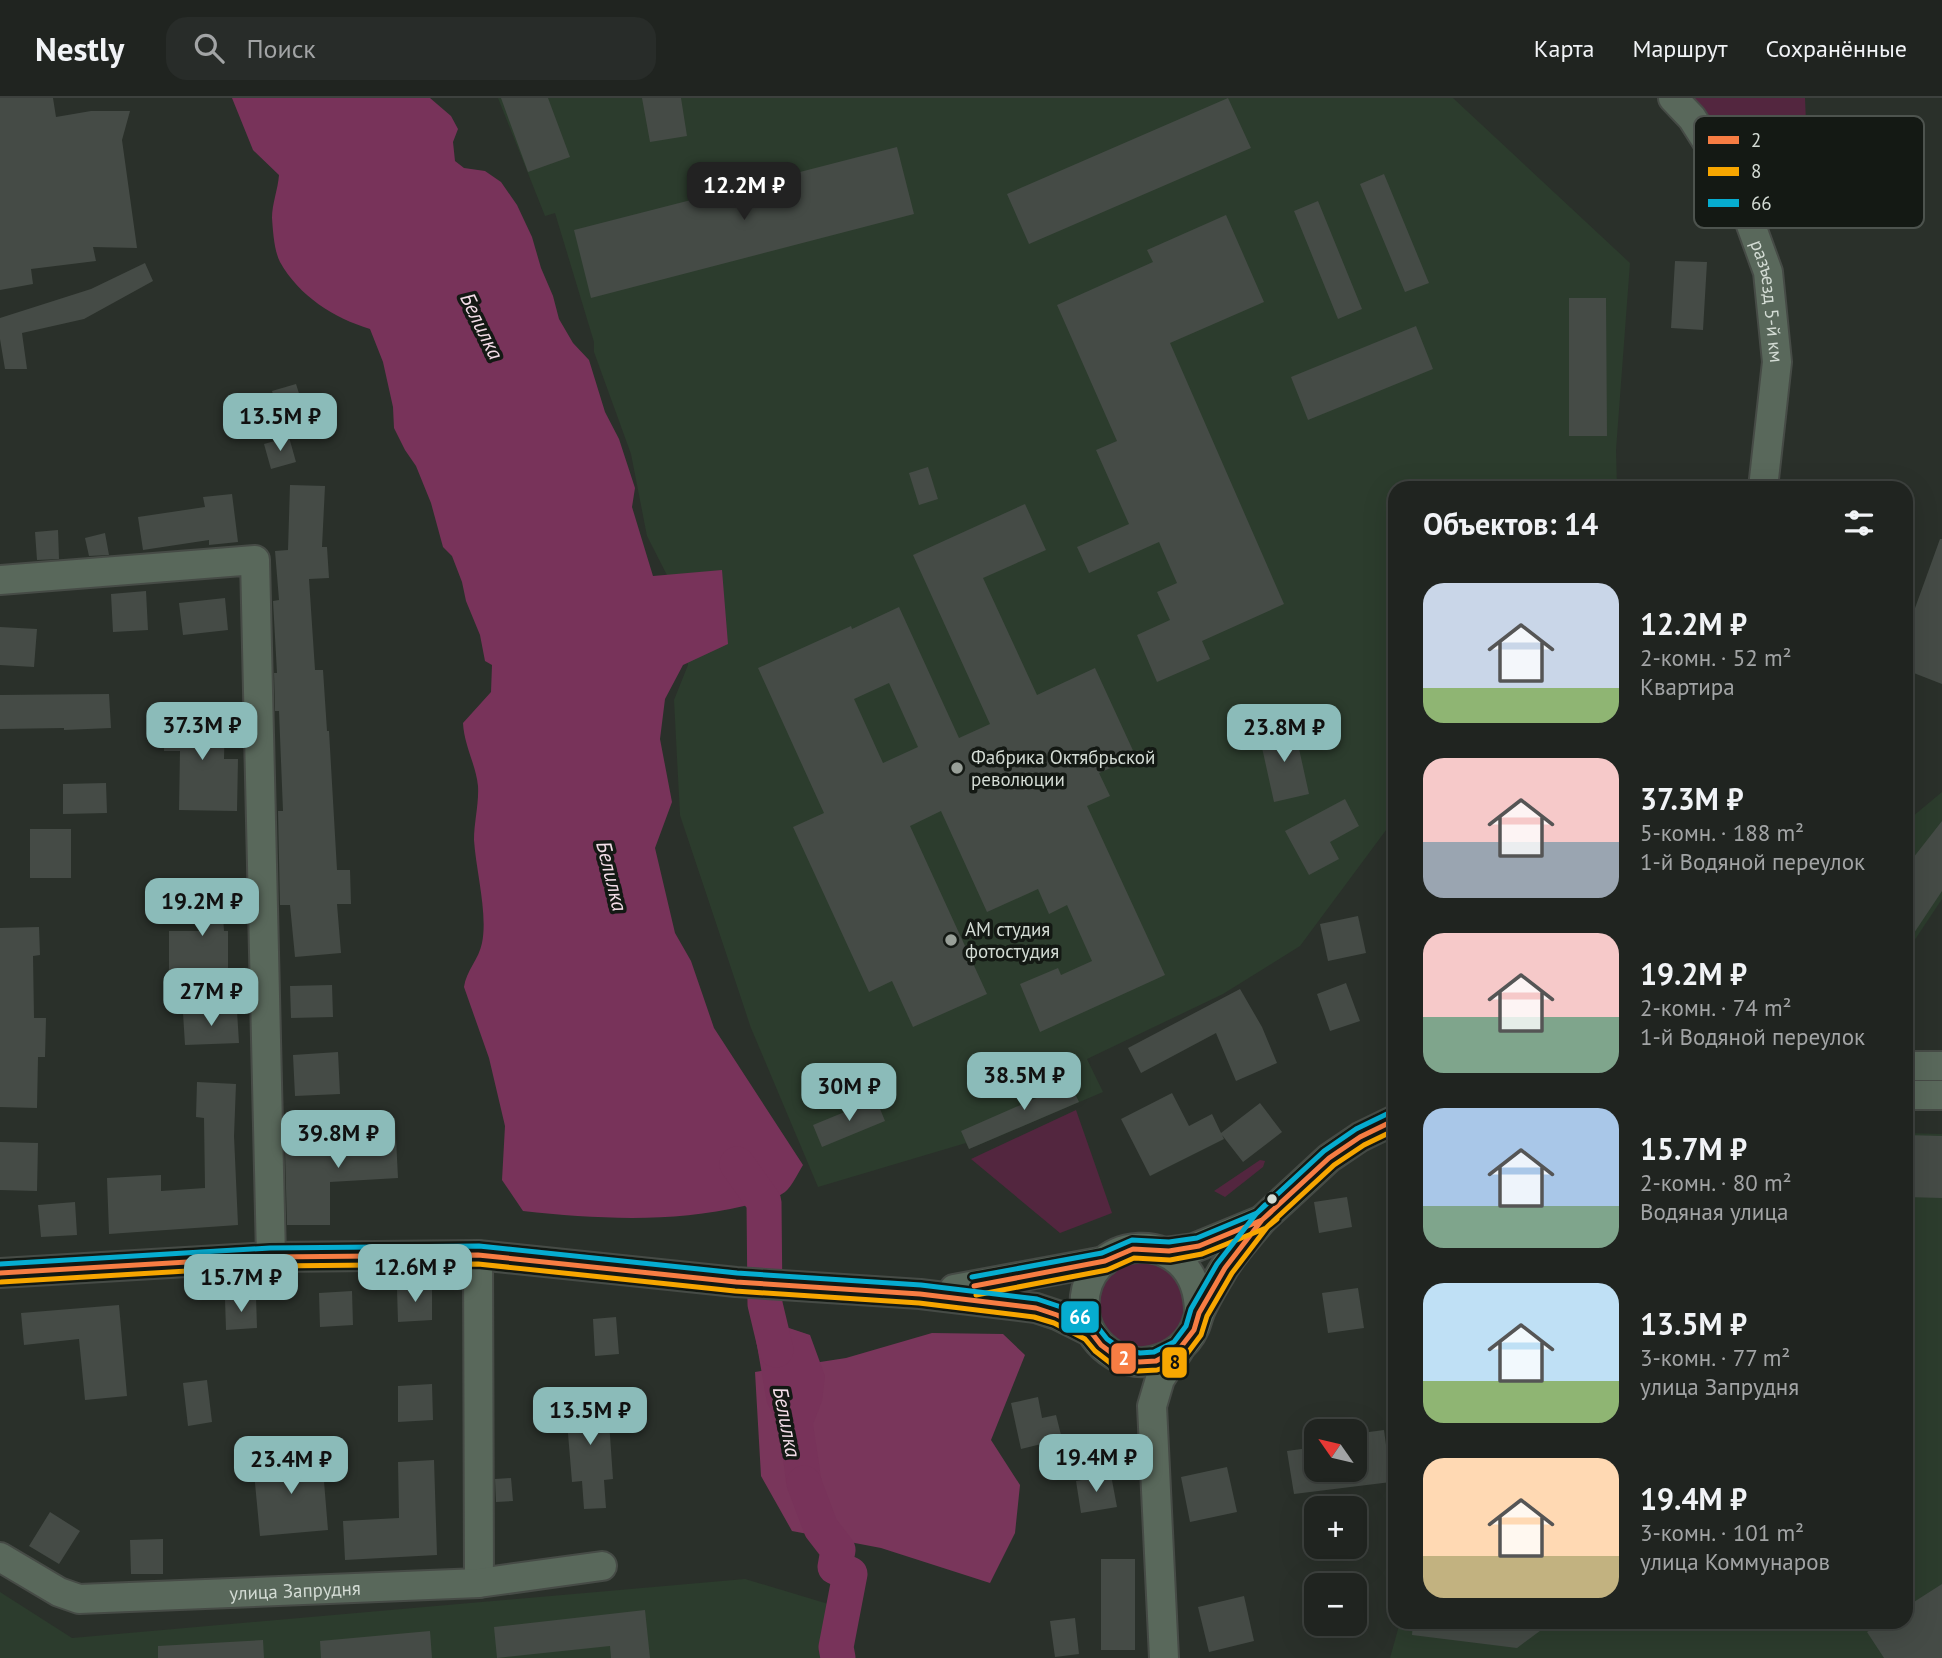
<!DOCTYPE html>
<html lang="ru">
<meta charset="utf-8">
<style>
body{margin:0;font-family:"PT Sans",sans-serif;background:#282c29;color:#f1f3f6;height:100vh;display:flex;flex-direction:column;font-size:26px;white-space:nowrap}
*{box-sizing:border-box;margin:0}
p{font-size:23px;color:#a2a4a5}
.icon{flex:none;width:38px;height:38px;fill:none;stroke:currentColor;stroke-width:2;stroke-linecap:round;stroke-linejoin:round}
.map{position:relative;flex:1;overflow:hidden}
.sheet{position:absolute;left:1388px;top:383px;width:525px;height:1148px;display:flex;flex-direction:column;background:#202420;border-radius:21px;box-shadow:0 7px 28px #0002,0 0 0 2px #3d413e}
.sheet>*{flex:none}
.needle{width:46px;rotate:304deg}
.controls{position:absolute;left:1304px;top:1321px;display:grid;gap:14px}
.controls a{display:grid;place-items:center;width:63px;height:63px;border-radius:14px;background:#202420;box-shadow:0 7px 28px #0002,0 0 0 2px #3d413e;font-size:35px}
.price{position:absolute;translate:-50% -60px;padding:0 16px;border-radius:14px;background:#8bbbb9;color:#111;font-size:23px;line-height:46px;filter:drop-shadow(0 2px 4px #0008)}
.price::after{content:'';position:absolute;left:50%;top:42px;width:21px;height:16px;margin-left:-10px;background:inherit;clip-path:polygon(0 0,100% 0,50% 100%)}
.price.on{background:#222;color:#fff}
ul{padding:0;list-style:none}
li{display:flex;align-items:center;gap:21px;height:175px;padding:0 35px}
li span{display:grid;place-items:center;flex:none;width:196px;height:140px;border-radius:21px;color:#555}
li>.icon{margin-inline-start:auto}
span .icon{width:84px;height:84px;fill:#fffc;stroke-width:1}
li b{font-size:30px}
h2{display:flex;justify-content:space-between;align-items:center;height:84px;padding:0 35px;font-size:30px}
header{display:flex;align-items:center;gap:42px;box-sizing:border-box;height:98px;padding:0 35px;background:#202420;border-bottom:2px solid #3d413e}
header strong{font-size:33px}
nav{display:flex;gap:38px;margin-inline-start:auto;font-size:24px}
.search{width:490px;height:63px;background:#282c29;display:flex;align-items:center;gap:18px;box-sizing:border-box;padding:0 24px;border-radius:21px;color:#a2a4a5;font-size:26px}
.map>svg:first-child{display:block}
</style>
<header>
<strong>Nestly</strong>
<div class="search"><svg class="icon" aria-label="search" viewBox="0 0 24 24"><circle cx="10" cy="10" r="6"/><path d="M15 15l6 6"/></svg>Поиск</div>
<nav><a>Карта</a><a>Маршрут</a><a>Сохранённые</a></nav>
</header>
<div class="map">
<svg width="1942" height="1560" viewBox="0 0 1942 1560">
<rect width="100%" height="100%" fill="#2a302a"/>
<path fill="#2c3c2d" d="M 498,0 L 1453,0 L 1630,165 L 1616,352 L 1617,390 L 1395,390 L 1395,720 L 1300,848 L 1223,896 L 1087,961 L 1103,994 L 969,1051 L 966,1045 L 818,1089 L 751,930 L 680,717 L 674,602 L 688,567 L 670,483 L 647,438 L 631,356 L 594,254 L 594,244 L 555,115 L 545,118 Z
M 1942,694 L 1942,801 L 1906,855 L 1906,724 Z
M 1906,1035 L 1942,1036 L 1942,1560 L 1390,1560 L 1400,1524 L 1906,1524 Z
M 745,1481 L 835,1508 L 828,1560 L 0,1560 L 0,1494 L 72,1540 Z"/>
<path fill="#53263f" d="M 1677,0 L 1805,0 L 1807,49 L 1766,49 L 1719,40 Z
M 1076,1012 L 1112,1115 L 1060,1135 L 971,1061 Z
M 1260,1062 L 1265,1063 L 1263,1069 L 1225,1099 L 1214,1093 Z
M1098 1206a43 43 0 1 1 86 0a43 43 0 1 1-86 0Z"/>
<path fill="#79365b" d="M 932,1235 L 1003,1236 L 1025,1257 L 991,1342 L 1020,1387 L 1015,1435 L 990,1485 L 881,1450 L 792,1433 L 761,1378 L 755,1274 L 846,1260 Z"/>
<path fill="#78335a" d="M 232,0 L 430,0 L 451,18 L 458,31 L 453,44 L 455,63 L 464,70 L 485,73 L 501,84 L 517,107 L 532,139 L 541,170 L 553,198 L 559,221 L 573,245 L 589,262 L 605,314 L 619,341 L 635,390 L 632,409 L 653,478 L 722,472 L 728,546 L 683,567 L 665,601 L 660,641 L 672,704 L 655,750 L 675,835 L 691,863 L 714,930 L 803,1067 C 798,1075 792,1088 785,1094 C 774,1102 757,1105 744,1108 C 672,1125 597,1121 523,1113 L 502,1082 L 505,1028 L 489,960 L 464,889 C 466,873 479,861 482,845 C 488,816 476,773 474,742 C 474,724 479,706 478,688 C 476,667 464,647 463,625 L 491,594 L 492,567 L 485,563 L 480,537 L 466,503 L 462,484 L 452,458 L 443,449 L 431,405 L 416,368 L 405,352 L 394,330 L 393,309 L 383,264 L 370,231 C 334,220 299,198 280,164 C 274,152 273,133 272,120 C 272,106 278,91 279,77 L 253,52 Z
M 765,1206 L 780,1227 L 810,1237 L 825,1278 L 822,1303 L 813,1326 L 823,1393 L 821,1430 L 795,1399 L 786,1384 L 779,1327 L 767,1305 L 755,1236 L 758,1208 Z
M 850,1476 L 858,1489 L 848,1527 L 845,1555 L 848,1560 L 828,1560 L 835,1508 Z"/>
<g fill="none" stroke-linecap="round" stroke-linejoin="round">
<path stroke="#78335a" stroke-width="35" d="M 737,1066 L 764,1104 L 765,1206 L 776,1252
M 804,1385 L 821,1430 L 838,1452 L 835,1469 L 850,1476 L 836,1549 L 838,1560"/>
</g>
<path fill="#454b46" fill-rule="evenodd" d="M 0,0 L 53,0 L 56,19 L 91,13 L 130,13 L 122,42 L 137,150 L 93,149 L 96,163 L 31,171 L 33,186 L 0,192 Z
M 501,0 L 548,0 L 570,59 L 528,74 Z
M 642,0 L 681,0 L 687,38 L 650,44 Z
M 1228,0 L 1251,50 L 1029,146 L 1007,96 Z
M 897,49 L 914,116 L 591,200 L 574,132 Z
M 1384,76 L 1429,185 L 1405,194 L 1360,86 Z
M 1318,103 L 1362,211 L 1338,221 L 1294,113 Z
M 1226,117 L 1264,204 L 1170,245 L 1284,506 L 1202,543 L 1210,561 L 1157,584 L 1137,537 L 1170,522 L 1157,494 L 1177,485 L 1159,444 L 1089,475 L 1077,449 L 1129,426 L 1096,352 L 1117,343 L 1057,207 L 1153,164 L 1147,152 Z
M 1675,163 L 1707,164 L 1703,232 L 1671,230 Z
M 145,165 L 153,183 L 84,221 L 22,235 L 27,271 L 5,271 L 0,241 L 0,220 L 91,191 Z
M 1569,200 L 1606,200 L 1607,338 L 1569,338 Z
M 1416,228 L 1433,271 L 1308,322 L 1291,279 Z
M 296,286 L 304,311 L 280,319 L 272,293 Z
M 289,339 L 296,364 L 271,371 L 264,346 Z
M 928,369 L 938,401 L 919,407 L 909,375 Z
M 290,387 L 325,388 L 322,449 L 327,449 L 329,480 L 309,481 L 315,572 L 323,572 L 327,633 L 329,633 L 337,772 L 350,772 L 351,806 L 337,806 L 341,855 L 295,859 L 290,807 L 280,807 L 278,713 L 283,713 L 279,613 L 275,613 L 275,609 L 274,575 L 277,575 L 273,503 L 279,502 L 275,453 L 288,452 Z
M 232,396 L 238,444 L 209,447 L 209,442 L 143,452 L 138,419 L 205,409 L 203,399 Z
M 1025,406 L 1046,452 L 983,480 L 1037,597 L 1095,570 L 1136,659 L 1099,675 L 1110,698 L 1087,708 L 1165,877 L 1040,934 L 1020,886 L 1058,870 L 1061,877 L 1092,863 L 1067,807 L 1049,816 L 1038,791 L 987,814 L 941,713 L 910,728 L 987,896 L 913,929 L 892,883 L 869,894 L 793,729 L 824,715 L 758,570 L 851,528 L 852,531 L 899,509 L 959,640 L 990,626 L 913,457 ZM 889,585 L 918,649 L 883,665 L 854,601 Z
M 58,432 L 59,461 L 37,462 L 35,434 Z
M 105,435 L 109,457 L 89,458 L 85,440 Z
M 1940,441 L 1942,441 L 1942,586 L 1906,572 L 1906,535 Z
M 146,493 L 148,532 L 113,534 L 111,496 Z
M 225,500 L 228,532 L 183,537 L 179,505 Z
M 0,529 L 37,531 L 34,569 L 0,567 Z
M 109,596 L 111,630 L 64,632 L 64,630 L 0,631 L 0,597 Z
M 165,615 L 225,616 L 224,661 L 238,661 L 237,713 L 179,712 L 180,653 L 164,653 Z
M 1294,628 L 1309,696 L 1274,704 L 1259,636 Z
M 106,685 L 107,715 L 63,716 L 63,686 Z
M 1345,701 L 1359,728 L 1330,744 L 1339,761 L 1309,777 L 1285,733 Z
M 1942,723 L 1942,793 L 1906,847 L 1906,769 Z
M 30,731 L 71,731 L 71,780 L 30,780 Z
M 221,786 L 224,833 L 228,833 L 228,875 L 169,875 L 169,833 L 199,833 L 196,787 Z
M 1358,818 L 1366,855 L 1328,863 L 1320,826 Z
M 39,829 L 40,857 L 33,858 L 34,920 L 46,920 L 45,959 L 38,959 L 37,1010 L 0,1009 L 0,830 Z
M 1346,885 L 1360,923 L 1330,933 L 1317,896 Z
M 332,887 L 333,919 L 291,920 L 290,888 Z
M 1240,891 L 1262,929 L 1277,965 L 1236,983 L 1216,935 L 1141,975 L 1128,950 Z
M 237,913 L 239,945 L 185,947 L 183,915 Z
M 338,954 L 340,996 L 295,998 L 293,957 Z
M 1066,976 L 1079,1004 L 969,1051 L 961,1033 L 1041,998 L 1037,988 Z
M 197,984 L 236,986 L 234,1038 L 238,1127 L 109,1136 L 107,1080 L 161,1077 L 161,1093 L 205,1090 L 204,1020 L 196,1019 Z
M 1172,995 L 1189,1028 L 1212,1016 L 1221,1035 L 1260,1005 L 1282,1034 L 1243,1064 L 1222,1037 L 1224,1041 L 1150,1078 L 1121,1021 Z
M 876,1001 L 885,1023 L 822,1049 L 813,1027 Z
M 395,1020 L 398,1080 L 330,1084 L 330,1127 L 287,1127 L 285,1053 L 349,1054 L 348,1023 Z
M 1906,1037 L 1942,1038 L 1942,1100 L 1906,1099 Z
M 0,1044 L 38,1045 L 37,1093 L 0,1092 Z
M 1347,1099 L 1352,1129 L 1319,1135 L 1314,1104 Z
M 75,1104 L 77,1137 L 41,1139 L 38,1107 Z
M 432,1189 L 432,1222 L 398,1224 L 397,1191 Z
M 1358,1190 L 1364,1230 L 1328,1235 L 1322,1195 Z
M 352,1193 L 353,1227 L 320,1229 L 319,1195 Z
M 256,1199 L 257,1230 L 226,1232 L 225,1201 Z
M 119,1207 L 127,1298 L 85,1302 L 79,1241 L 24,1247 L 21,1215 Z
M 616,1219 L 619,1256 L 595,1258 L 593,1221 Z
M 207,1282 L 212,1324 L 188,1328 L 183,1285 Z
M 432,1286 L 433,1322 L 398,1324 L 398,1288 Z
M 589,1293 L 598,1297 L 605,1309 L 608,1309 L 613,1381 L 604,1382 L 606,1410 L 584,1411 L 582,1383 L 572,1384 L 566,1311 L 570,1311 L 573,1301 L 581,1295 Z
M 1038,1299 L 1042,1320 L 1056,1317 L 1062,1341 L 1021,1351 L 1011,1305 Z
M 1384,1332 L 1391,1384 L 1294,1396 L 1287,1353 L 1316,1349 L 1316,1372 L 1354,1372 L 1354,1336 Z
M 322,1359 L 328,1432 L 260,1438 L 253,1364 Z
M 434,1362 L 437,1457 L 345,1462 L 343,1423 L 399,1420 L 398,1364 Z
M 1227,1369 L 1237,1414 L 1190,1424 L 1181,1379 Z
M 1111,1377 L 1117,1409 L 1081,1415 L 1076,1383 Z
M 511,1380 L 513,1403 L 496,1404 L 495,1381 Z
M 50,1414 L 80,1433 L 59,1466 L 29,1448 Z
M 163,1441 L 163,1476 L 131,1476 L 130,1442 Z
M 1101,1461 L 1135,1461 L 1135,1552 L 1101,1552 Z
M 1942,1486 L 1942,1560 L 1884,1560 L 1867,1534 L 1882,1524 L 1906,1524 L 1906,1509 Z
M 1244,1498 L 1254,1543 L 1209,1554 L 1198,1509 Z
M 645,1512 L 650,1560 L 611,1560 L 610,1548 L 497,1560 L 494,1529 Z
M 1075,1520 L 1079,1556 L 1055,1559 L 1050,1523 Z
M 1413,1524 L 1509,1531 L 1519,1524 L 1552,1524 L 1517,1550 L 1412,1537 Z
M 430,1533 L 432,1560 L 321,1560 L 320,1543 Z
M 263,1542 L 264,1560 L 158,1560 L 158,1548 Z"/>
<g fill="none" stroke-linecap="round" stroke-linejoin="round">
<g stroke="#464b46" stroke-width="32">
<g id="minor">
<path id="s1" d="M 1673,0 L 1692,20 L 1739,94 L 1768,174 L 1777,264 L 1763,390"/>
<path d="M 0,482 L 255,462 L 271,1159"/>
<path d="M 1906,968 L 1942,968"/>
<path d="M 1906,997 L 1942,997"/>
<path d="M 1164,1154 L 1194,1150 L 1262,1122 L 1329,1060 L 1360,1039 L 1395,1022"/>
<path d="M 478,1157 L 479,1485"/>
<path d="M 0,1175 L 271,1159 L 478,1157 L 736,1184 L 920,1196 L 1036,1210 L 1057,1217 L 1091,1234"/>
<path d="M 954,1191 L 1105,1163"/>
<path d="M 1199,1215 C 1199,1122 1076,1134 1085,1215 C 1087,1233 1099,1248 1114,1257 C 1122,1262 1136,1265 1145,1264 C 1166,1262 1186,1250 1195,1229 C 1197,1224 1198,1219 1200,1214 C 1206,1200 1215,1186 1223,1172 C 1234,1154 1249,1138 1262,1122"/>
<path id="s2" d="M 0,1459 L 59,1494 L 79,1501 L 479,1485 L 602,1468"/>
<path d="M 1164,1560 L 1152,1308 L 1160,1281 L 1179,1252"/>
</g>
</g>
<use href="#minor" stroke="#59685b" stroke-width="28"/>
<g stroke="#141914" stroke-width="10">
<path id="bus-1" d="M 0,1175 L 271,1159 L 478,1157 L 736,1184 L 920,1196 L 1036,1210 L 1057,1217 L 1091,1234 L 1101,1247 L 1117,1259 L 1139,1264 L 1156,1263 L 1180,1250 L 1194,1232 L 1199,1215 L 1225,1170 L 1262,1122 L 1329,1060 L 1360,1039 L 1395,1022
M 974,1188 L 1105,1163 L 1133,1151 L 1169,1153 L 1199,1148 L 1262,1122 L 1271,1114"/>
</g>
<g stroke="#141914" stroke-width="10">
<path id="bus-2" d="M 1,1184 L 271,1168 L 478,1166 L 735,1193 L 919,1205 L 1034,1219 L 1054,1225 L 1085,1241 L 1095,1253 L 1113,1267 L 1138,1273 L 1157,1272 L 1171,1267 L 1186,1257 L 1201,1237 L 1207,1218 L 1232,1175 L 1268,1128 L 1334,1067 L 1364,1047 L 1395,1032
M 976,1197 L 1107,1172 L 1134,1160 L 1170,1162 L 1202,1156 L 1266,1130 L 1277,1121"/>
</g>
<g stroke="#141914" stroke-width="10">
<path id="bus-3" d="M 0,1166 L 270,1150 L 479,1148 L 737,1175 L 921,1187 L 1037,1201 L 1061,1209 L 1096,1227 L 1107,1241 L 1121,1251 L 1140,1255 L 1154,1254 L 1174,1244 L 1186,1228 L 1191,1211 L 1217,1166 L 1256,1116 L 1324,1053 L 1356,1031 L 1391,1014
M 972,1179 L 1102,1155 L 1132,1142 L 1169,1144 L 1197,1140 L 1257,1115 L 1265,1107"/>
</g>
<use href="#bus-1" stroke="#f77d43" stroke-width="5"/>
<use href="#bus-2" stroke="#f7a600" stroke-width="5"/>
<use href="#bus-3" stroke="#06acd0" stroke-width="5"/>
</g>
<g fill="#989f98" stroke="#141914" stroke-width="2.5">
<circle cx="957" cy="670" r="7"/>
<circle cx="951" cy="842" r="7"/>
</g>
<circle fill="#d3dbd4" stroke="#141914" stroke-width="2.5" cx="1272" cy="1101" r="6"/>
<g text-anchor="middle" dominant-baseline="central" stroke-width="7" stroke-linejoin="round" paint-order="stroke">
<g font-size="19" fill="#d3dbd4" stroke="#141914">
<text stroke="none"><textPath href="#s1" startOffset="229">разъезд 5-й км</textPath></text>
<text stroke="none"><textPath href="#s2" startOffset="306">улица Запрудня</textPath></text>
</g>
<g font-size="19" fill="#d3dbd4" stroke="#141914" text-anchor="start">
<text x="971" y="659">Фабрика Октябрьской<tspan x="971" dy="22">революции</tspan></text>
<text x="965" y="831">АМ студия<tspan x="965" dy="22">фотостудия</tspan></text>
</g>
<g font-size="21" font-style="italic" fill="#f4dde8" stroke="#141914">
<text transform="translate(482 228) rotate(64)">Белилка</text>
<text transform="translate(612 778) rotate(76)">Белилка</text>
<text transform="translate(787 1324) rotate(79)">Белилка</text>
</g>
</g>
<rect x="1694" y="18" width="230" height="112" rx="10" fill="#141914" stroke="#4d534e" stroke-width="2"/>
<rect x="1708" y="38" width="31" height="8" fill="#f77d43"/>
<rect x="1708" y="69" width="31" height="9" fill="#f7a600"/>
<rect x="1708" y="101" width="31" height="8" fill="#06acd0"/>
<g font-size="19" fill="#d3dbd4">
<text x="1751" y="49">2</text>
<text x="1751" y="80">8</text>
<text x="1751" y="112">66</text>
</g>
<g stroke="#141914" stroke-width="2.5">
<rect x="1060" y="1202" width="40" height="34" rx="7" fill="#06acd0"/>
<rect x="1110" y="1244" width="27" height="33" rx="7" fill="#f77d43"/>
<rect x="1161" y="1248" width="27" height="33" rx="7" fill="#f7a600"/>
</g>
<g font-size="19" text-anchor="middle" font-weight="bold" fill="#fff">
<text x="1080" y="1226">66</text>
<text x="1124" y="1267">2</text>
</g>
<g font-size="19" text-anchor="middle" font-weight="bold" fill="#111">
<text x="1175" y="1271">8</text>
</g>
</svg>
<div class="controls">
<a><svg class="needle" viewBox="-14 -14 28 28"><path d="M0-13l5 13h-10z" fill="#e53935"/><path d="M0 13l5-13h-10z" fill="#a2a4a5"/></svg></a>
<a>+</a>
<a>−</a>
</div>
<b class="price on" style="left:744px;top:124px">12.2M ₽</b>
<b class="price" style="left:280px;top:355px">13.5M ₽</b>
<b class="price" style="left:202px;top:664px">37.3M ₽</b>
<b class="price" style="left:1284px;top:666px">23.8M ₽</b>
<b class="price" style="left:202px;top:840px">19.2M ₽</b>
<b class="price" style="left:211px;top:930px">27M ₽</b>
<b class="price" style="left:1024px;top:1014px">38.5M ₽</b>
<b class="price" style="left:849px;top:1025px">30M ₽</b>
<b class="price" style="left:338px;top:1072px">39.8M ₽</b>
<b class="price" style="left:415px;top:1206px">12.6M ₽</b>
<b class="price" style="left:241px;top:1216px">15.7M ₽</b>
<b class="price" style="left:590px;top:1349px">13.5M ₽</b>
<b class="price" style="left:1096px;top:1396px">19.4M ₽</b>
<b class="price" style="left:291px;top:1398px">23.4M ₽</b>
<section class="sheet">
<h2>Объектов: 14<svg class="icon" aria-label="filters" viewBox="0 0 24 24"><path d="M4 7h16M4 17h16"/><circle cx="9" cy="7" r="2"/><circle cx="15" cy="17" r="2"/></svg></h2>
<ul>
<li><span style="background:linear-gradient(#c9d6e8 75%,#8fb573 0)"><svg class="icon" aria-label="home" viewBox="0 0 24 24"><path d="M3 11l9-7 9 7M6 9v11h12V9"/></svg></span><div><b>12.2M ₽</b><p>2-комн. · 52 m²</p><p>Квартира</p></div></li>
<li><span style="background:linear-gradient(#f6c9c9 60%,#9aa5b1 0)"><svg class="icon" aria-label="home" viewBox="0 0 24 24"><path d="M3 11l9-7 9 7M6 9v11h12V9"/></svg></span><div><b>37.3M ₽</b><p>5-комн. · 188 m²</p><p>1-й Водяной переулок</p></div></li>
<li><span style="background:linear-gradient(#f6c9c9 60%,#7fa58c 0)"><svg class="icon" aria-label="home" viewBox="0 0 24 24"><path d="M3 11l9-7 9 7M6 9v11h12V9"/></svg></span><div><b>19.2M ₽</b><p>2-комн. · 74 m²</p><p>1-й Водяной переулок</p></div></li>
<li><span style="background:linear-gradient(#a9c7e8 70%,#7fa58c 0)"><svg class="icon" aria-label="home" viewBox="0 0 24 24"><path d="M3 11l9-7 9 7M6 9v11h12V9"/></svg></span><div><b>15.7M ₽</b><p>2-комн. · 80 m²</p><p>Водяная улица</p></div></li>
<li><span style="background:linear-gradient(#bfe0f5 70%,#8fb573 0)"><svg class="icon" aria-label="home" viewBox="0 0 24 24"><path d="M3 11l9-7 9 7M6 9v11h12V9"/></svg></span><div><b>13.5M ₽</b><p>3-комн. · 77 m²</p><p>улица Запрудня</p></div></li>
<li><span style="background:linear-gradient(#ffd9b3 70%,#c2b280 0)"><svg class="icon" aria-label="home" viewBox="0 0 24 24"><path d="M3 11l9-7 9 7M6 9v11h12V9"/></svg></span><div><b>19.4M ₽</b><p>3-комн. · 101 m²</p><p>улица Коммунаров</p></div></li>
</ul>
</section>
</div>
